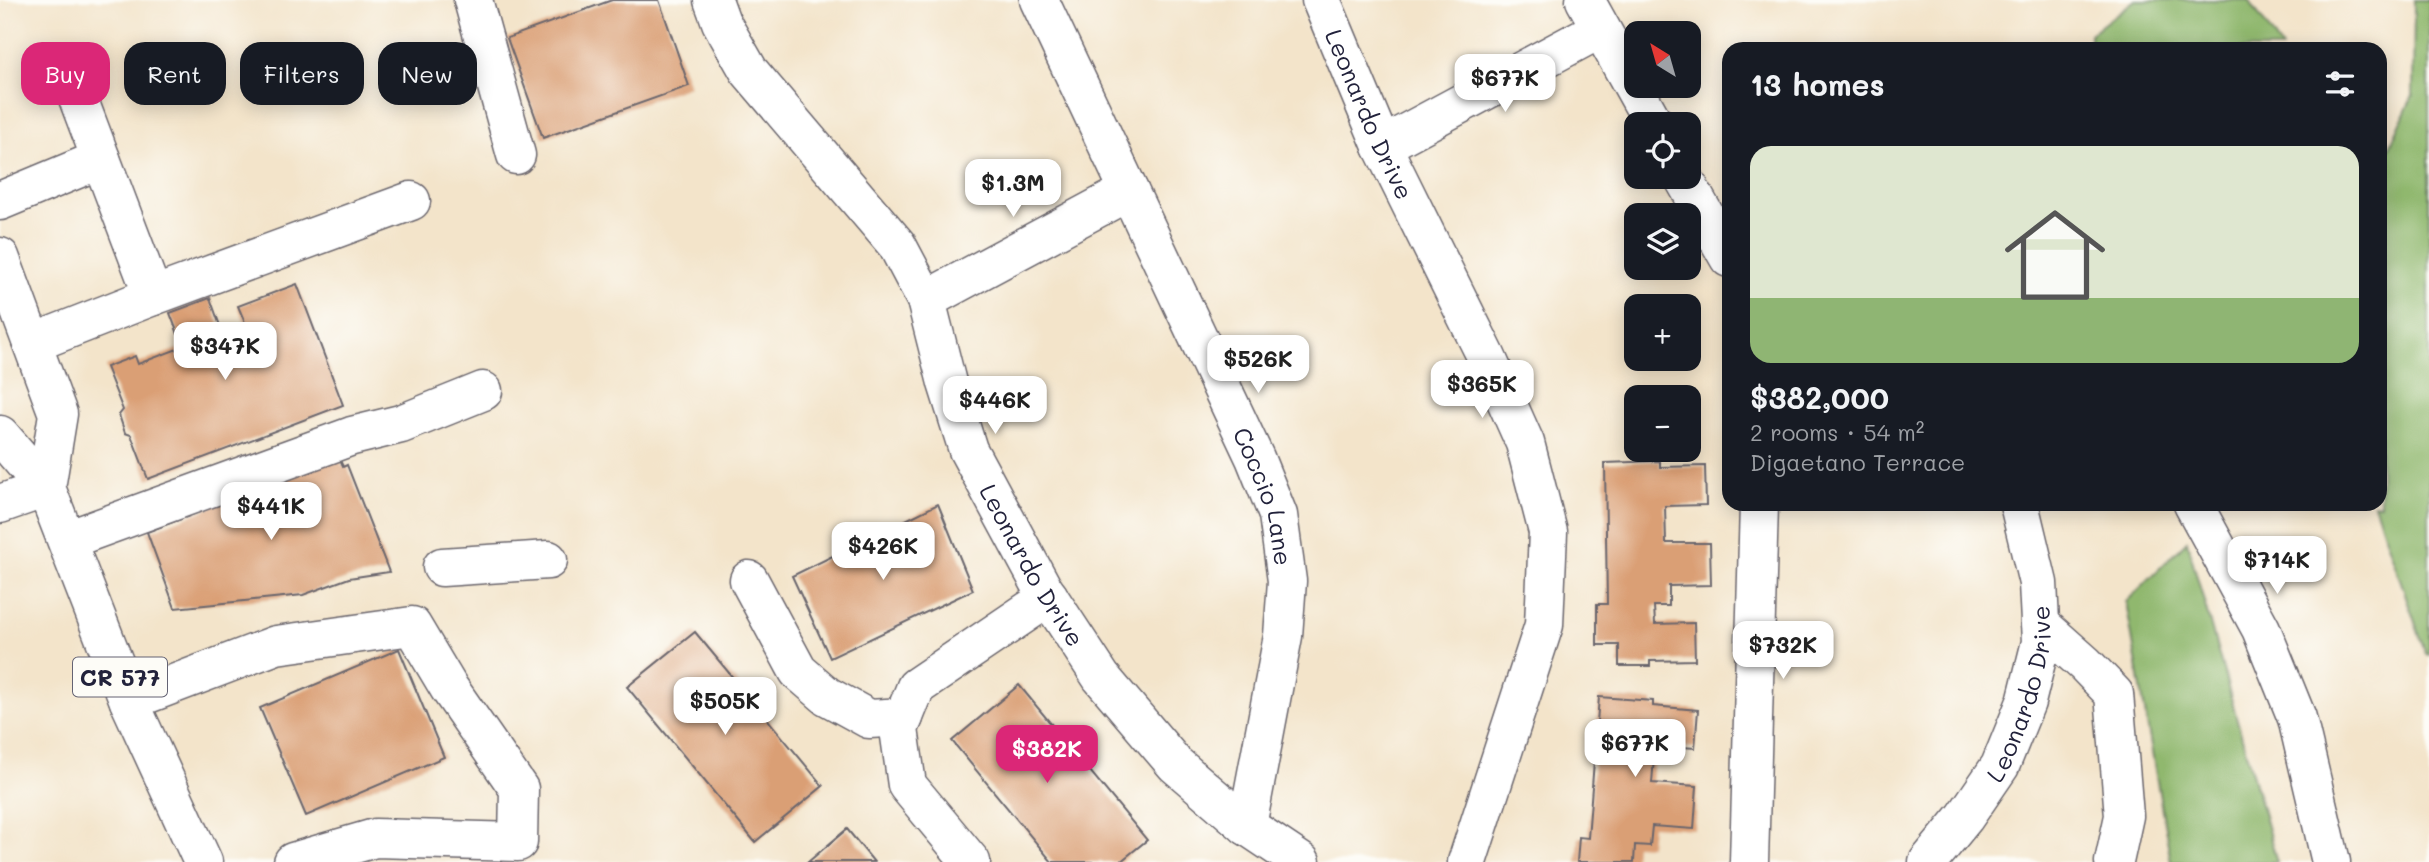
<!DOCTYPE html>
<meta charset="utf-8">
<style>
body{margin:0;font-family:Mali,sans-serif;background:#20242c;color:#f1f3f6;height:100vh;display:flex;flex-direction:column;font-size:26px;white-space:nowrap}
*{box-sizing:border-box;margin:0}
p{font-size:23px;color:#9ea1a6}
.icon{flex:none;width:38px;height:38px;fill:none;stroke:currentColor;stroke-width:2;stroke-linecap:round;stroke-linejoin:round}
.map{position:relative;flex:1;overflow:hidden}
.side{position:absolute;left:1722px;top:42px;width:665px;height:469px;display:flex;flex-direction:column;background:#171b24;border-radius:21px;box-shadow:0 4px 18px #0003}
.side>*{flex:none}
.guide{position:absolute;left:21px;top:42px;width:665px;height:63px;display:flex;gap:14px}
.needle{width:46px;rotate:323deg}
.buttons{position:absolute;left:1624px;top:21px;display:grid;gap:14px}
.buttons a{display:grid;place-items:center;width:77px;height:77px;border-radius:14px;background:#171b24;box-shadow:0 4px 18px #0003;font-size:35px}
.price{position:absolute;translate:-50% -60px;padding:0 16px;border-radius:14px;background:#fff;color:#222;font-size:23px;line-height:46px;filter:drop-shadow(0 2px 4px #0008)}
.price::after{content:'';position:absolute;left:50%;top:42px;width:21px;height:16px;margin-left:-10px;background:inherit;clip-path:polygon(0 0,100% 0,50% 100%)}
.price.current{background:#db2777;color:#fff}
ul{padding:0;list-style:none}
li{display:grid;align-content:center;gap:14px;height:371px;padding:0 28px}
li+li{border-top:2px solid #363941}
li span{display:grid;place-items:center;height:217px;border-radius:21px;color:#555}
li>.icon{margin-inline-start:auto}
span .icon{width:126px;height:126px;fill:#fffc;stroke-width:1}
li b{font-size:30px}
h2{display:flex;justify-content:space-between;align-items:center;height:84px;padding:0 28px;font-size:30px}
.tag{padding:0 24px;border-radius:21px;background:#171b24;box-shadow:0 4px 18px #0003;font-size:24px;line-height:63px}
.tag.current{background:#db2777;color:#fff}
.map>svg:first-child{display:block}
</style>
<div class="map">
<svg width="2429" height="862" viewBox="0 0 2429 862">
<rect width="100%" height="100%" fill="#fdfcf7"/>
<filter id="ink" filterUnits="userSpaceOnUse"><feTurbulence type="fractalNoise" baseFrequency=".0143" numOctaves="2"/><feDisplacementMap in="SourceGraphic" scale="14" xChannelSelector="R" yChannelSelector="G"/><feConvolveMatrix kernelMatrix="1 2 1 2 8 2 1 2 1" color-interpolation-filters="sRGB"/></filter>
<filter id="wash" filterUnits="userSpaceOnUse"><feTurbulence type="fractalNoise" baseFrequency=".00686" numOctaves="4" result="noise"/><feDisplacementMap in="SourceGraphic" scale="28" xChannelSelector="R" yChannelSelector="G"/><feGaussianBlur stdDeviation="1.57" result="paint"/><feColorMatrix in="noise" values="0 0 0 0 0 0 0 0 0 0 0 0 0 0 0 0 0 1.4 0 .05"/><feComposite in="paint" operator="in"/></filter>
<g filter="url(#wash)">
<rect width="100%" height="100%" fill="#f3e4ca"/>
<path fill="#90b86e" stroke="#596d54" stroke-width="2" d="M 2135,0 L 2249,0 L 2282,49 L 2090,49 L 2090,34 Z
M 2414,0 L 2429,0 L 2429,655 L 2426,654 L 2374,504 L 2380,504 L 2380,169 L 2413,95 Z
M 2187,541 L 2277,862 L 2171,862 L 2126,602 Z"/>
<g id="blocks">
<path fill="#da9f74" d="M 612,0 L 659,0 L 689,86 L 543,138 L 507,38 Z
M 297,284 L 343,405 L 148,479 L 131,435 L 125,433 L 119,415 L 123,410 L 106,367 L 135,356 L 138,364 L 183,347 L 170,313 L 210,298 L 223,334 L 246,325 L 238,306 Z
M 339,458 L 343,467 L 347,465 L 389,572 L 349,578 L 303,595 L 175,608 L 147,532 Z
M 1660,461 L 1660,467 L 1705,466 L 1706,505 L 1665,506 L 1666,543 L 1710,543 L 1711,585 L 1669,586 L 1669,606 L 1654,606 L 1655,624 L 1694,623 L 1695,660 L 1650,661 L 1650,666 L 1619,666 L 1619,645 L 1597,645 L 1597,604 L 1607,604 L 1605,463 Z
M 938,504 L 973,590 L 830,658 L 792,576 Z
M 695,632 L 823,786 L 755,842 L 627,687 Z
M 399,649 L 444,757 L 306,816 L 260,708 Z
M 1019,685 L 1147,840 L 1120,862 L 1052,862 L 952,741 Z
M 1599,697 L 1653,701 L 1653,706 L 1698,710 L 1695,748 L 1655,745 L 1652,783 L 1697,786 L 1694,829 L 1652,826 L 1650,846 L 1635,845 L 1634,862 L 1577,862 L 1579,837 L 1588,838 Z
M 847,829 L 874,862 L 808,862 Z"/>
</g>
</g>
<g filter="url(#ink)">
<use href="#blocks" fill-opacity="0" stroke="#6b666d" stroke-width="2"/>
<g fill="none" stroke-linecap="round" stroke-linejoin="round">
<g stroke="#6b666d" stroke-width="41">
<g id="minor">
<path d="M 473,0 L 516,155"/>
<path id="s1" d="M 713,0 L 721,22 L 749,71 L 897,245 L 926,300 L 947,383 L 968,450 L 1042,587 L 1101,677 L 1175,764 L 1247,826 L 1301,862"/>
<path id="s2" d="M 1039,0 L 1255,458 L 1278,515 L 1287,581 L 1283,636 L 1247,826"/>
<path id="s3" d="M 1321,0 L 1382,146 L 1487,358 L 1525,443 L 1548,532 L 1544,625 L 1467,862"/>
<path d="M 1585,0 L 1654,124"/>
<path d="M 67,69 L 101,159"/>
<path d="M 1382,146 L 1600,29"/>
<path d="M 1683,177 L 1729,258"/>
<path d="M 0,201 L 101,159 L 153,296"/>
<path d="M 926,300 L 1129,191"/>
<path d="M 33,343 L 153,296 L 411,201"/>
<path d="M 0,504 L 46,488"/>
<path d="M 2193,504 L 2261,629 L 2297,718 L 2331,862"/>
<path d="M 67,540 L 352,436 L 401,424 L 483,391"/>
<path d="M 442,567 L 548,560"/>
<path d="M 749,580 L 798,671 L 827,696 L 869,719 L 904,717"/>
<path d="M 2040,624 L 2085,664 L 2114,694 L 2124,816 L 2114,862"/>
<path d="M 129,701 L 276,645 L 412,626 L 449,688 L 519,789 L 518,842 L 375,838 L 293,862"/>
<path d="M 971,862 L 907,785 L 899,729 L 916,687 L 1049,597"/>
<path d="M 1749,862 L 1759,504"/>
<path id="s4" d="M 1928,862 L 1965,817 L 2000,766 L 2026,702 L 2041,642 L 2038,583 L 2019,504"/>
</g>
</g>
<g stroke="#6b666d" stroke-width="41">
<path id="major" d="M 0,257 L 58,414 L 46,488
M 0,435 L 46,488 L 129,701 L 203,862"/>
</g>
<use href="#minor" stroke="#fff" stroke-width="38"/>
<use href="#major" stroke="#fff" stroke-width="38"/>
</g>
</g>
<g text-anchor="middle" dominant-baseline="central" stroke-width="5" stroke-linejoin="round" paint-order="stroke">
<rect fill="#fdfcf7" stroke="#646373" stroke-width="2" x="73" y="657.5" width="94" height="39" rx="5"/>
<g font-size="23" font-weight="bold" fill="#22223b">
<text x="120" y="677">CR 577</text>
</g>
<g font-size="24" fill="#22223b" stroke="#fdfcf7">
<text stroke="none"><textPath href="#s3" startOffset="124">Leonardo Drive</textPath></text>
<text stroke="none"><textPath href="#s2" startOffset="546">Coccio Lane</textPath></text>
<text stroke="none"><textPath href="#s1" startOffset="658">Leonardo Drive</textPath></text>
<text stroke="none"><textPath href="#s4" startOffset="196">Leonardo Drive</textPath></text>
</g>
</g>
</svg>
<div class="buttons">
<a><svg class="needle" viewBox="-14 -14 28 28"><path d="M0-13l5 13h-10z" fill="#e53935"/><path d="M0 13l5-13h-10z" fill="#9ea1a6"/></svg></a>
<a><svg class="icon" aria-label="locate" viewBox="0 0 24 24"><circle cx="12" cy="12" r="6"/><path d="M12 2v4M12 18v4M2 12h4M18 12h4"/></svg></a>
<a><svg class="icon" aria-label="layers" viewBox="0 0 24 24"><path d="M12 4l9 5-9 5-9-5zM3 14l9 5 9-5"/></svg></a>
<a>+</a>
<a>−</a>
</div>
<b class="price" style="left:1505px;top:114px">$677K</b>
<b class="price" style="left:1013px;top:219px">$1.3M</b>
<b class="price" style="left:225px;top:382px">$347K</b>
<b class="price" style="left:1258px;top:395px">$526K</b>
<b class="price" style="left:1482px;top:420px">$365K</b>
<b class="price" style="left:995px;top:436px">$446K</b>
<b class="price" style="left:271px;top:542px">$441K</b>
<b class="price" style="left:883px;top:582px">$426K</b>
<b class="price" style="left:2277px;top:596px">$714K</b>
<b class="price" style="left:1783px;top:681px">$732K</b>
<b class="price" style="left:725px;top:737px">$505K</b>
<b class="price" style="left:1635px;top:779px">$677K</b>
<b class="price current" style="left:1047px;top:785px">$382K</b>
<div class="guide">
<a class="tag current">Buy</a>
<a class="tag">Rent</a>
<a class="tag">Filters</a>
<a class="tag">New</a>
</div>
<section class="side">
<h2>13 homes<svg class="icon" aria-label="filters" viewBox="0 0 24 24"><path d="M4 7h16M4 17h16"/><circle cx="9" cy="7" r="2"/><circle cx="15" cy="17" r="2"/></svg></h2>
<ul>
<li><span style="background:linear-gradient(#dfe7d0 70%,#8fb573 0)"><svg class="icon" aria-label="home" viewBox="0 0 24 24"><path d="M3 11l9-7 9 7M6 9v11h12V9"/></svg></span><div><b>$382,000</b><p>2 rooms · 54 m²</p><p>Digaetano Terrace</p></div></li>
</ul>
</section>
</div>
